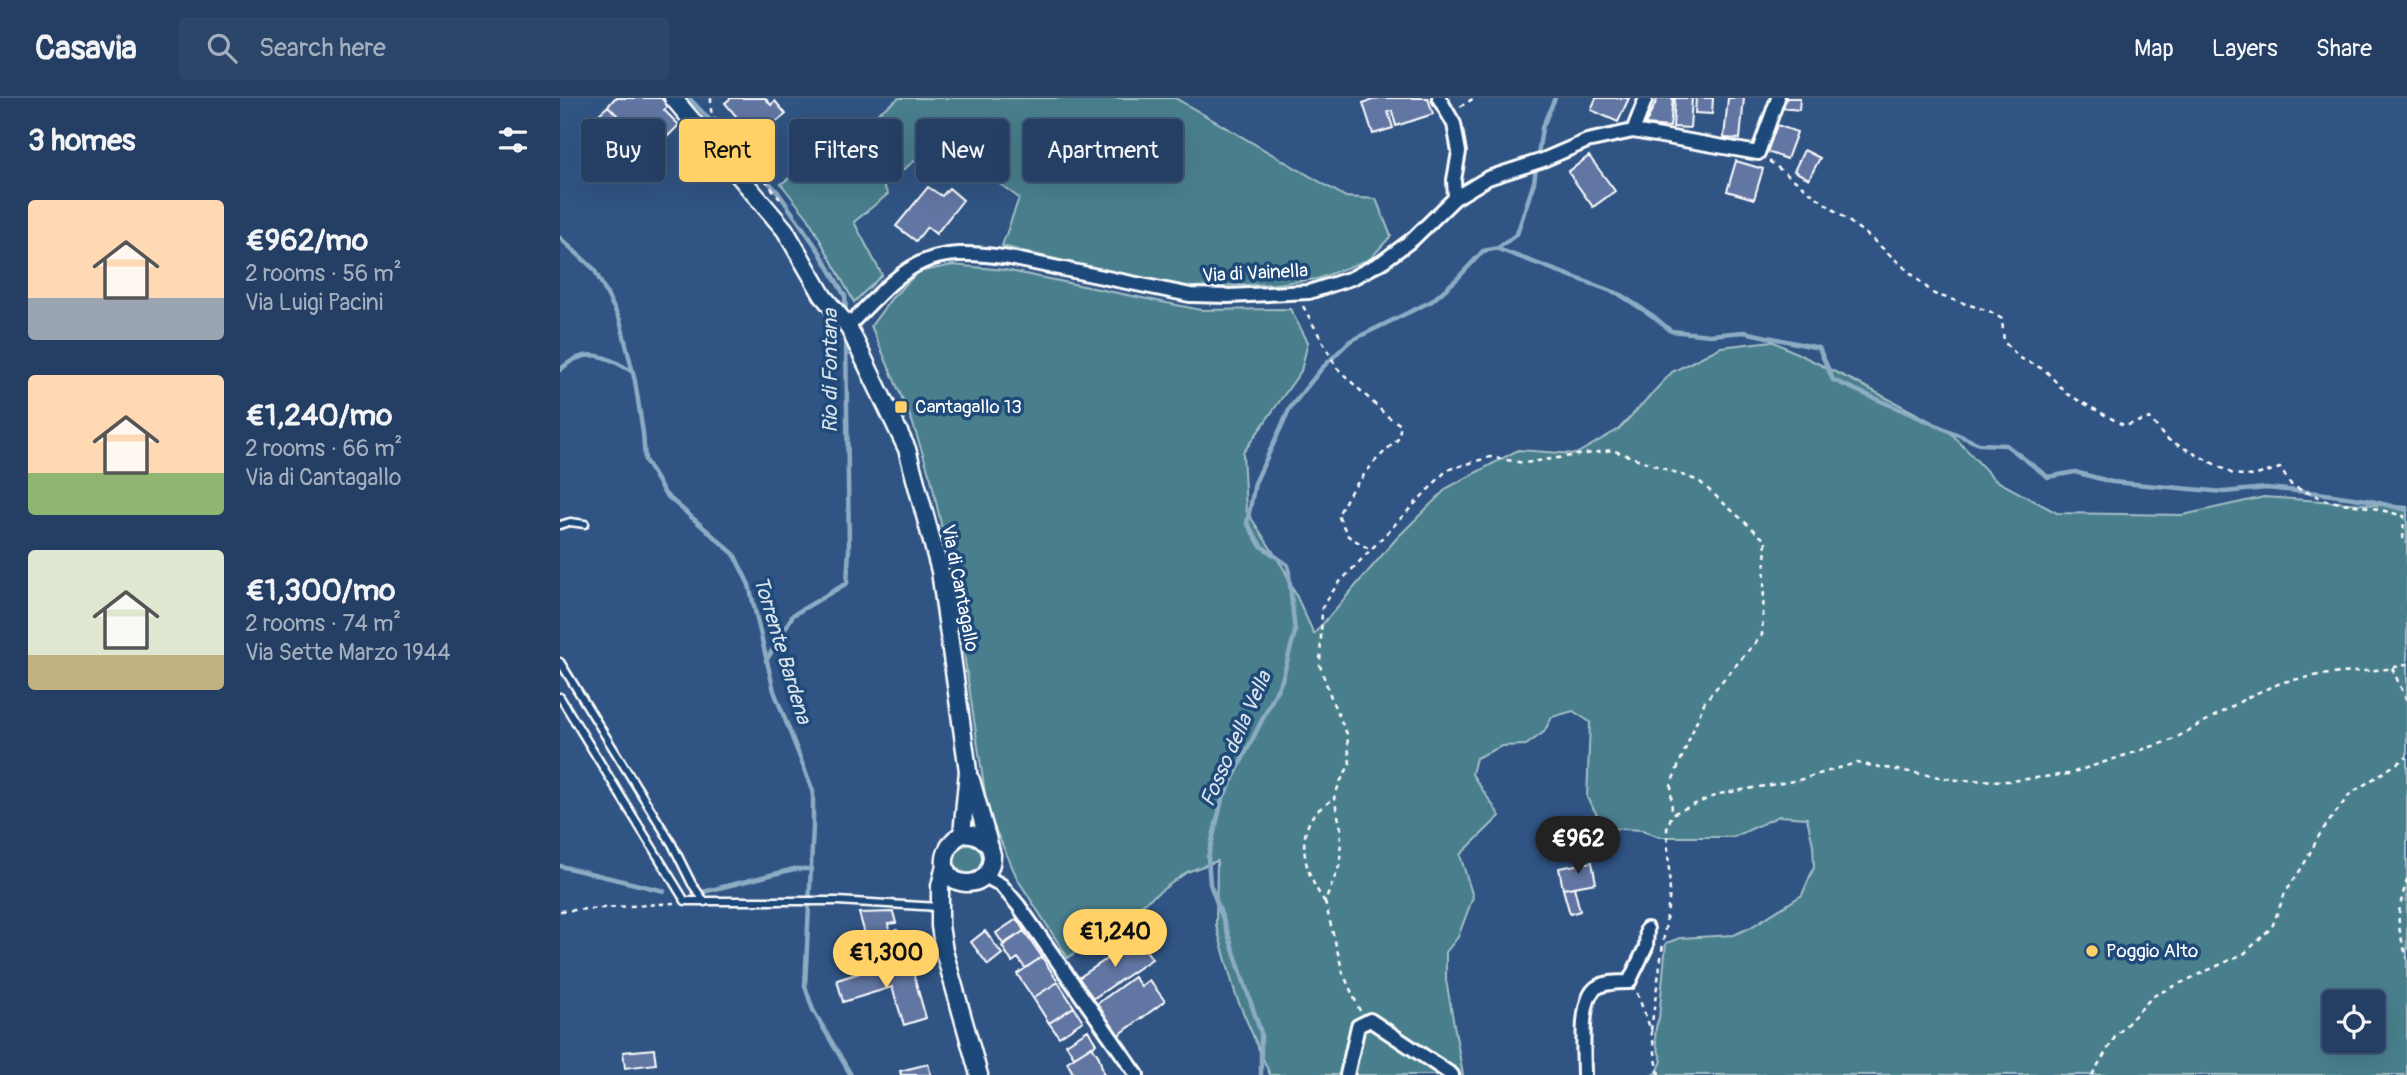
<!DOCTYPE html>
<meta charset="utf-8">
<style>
body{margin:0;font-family:Pangolin,sans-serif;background:#2c4669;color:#f1f3f6;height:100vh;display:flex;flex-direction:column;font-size:26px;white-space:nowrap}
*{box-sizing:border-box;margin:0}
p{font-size:23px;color:#a3afbe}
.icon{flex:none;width:38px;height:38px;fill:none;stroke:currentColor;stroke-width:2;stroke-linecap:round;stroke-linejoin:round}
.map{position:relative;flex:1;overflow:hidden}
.sheet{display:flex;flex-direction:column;background:#243f63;width:560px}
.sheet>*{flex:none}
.banner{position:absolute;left:21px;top:21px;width:665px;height:63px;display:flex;gap:14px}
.buttons{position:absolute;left:1762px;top:892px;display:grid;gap:14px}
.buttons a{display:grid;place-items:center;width:63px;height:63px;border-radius:7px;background:#243f63;box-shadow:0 7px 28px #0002,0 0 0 2px #415878;font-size:35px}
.price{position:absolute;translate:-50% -60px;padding:0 16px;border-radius:24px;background:#ffd166;color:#111;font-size:23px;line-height:46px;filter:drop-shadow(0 2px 4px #0008)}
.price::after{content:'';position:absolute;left:50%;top:42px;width:21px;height:16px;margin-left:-10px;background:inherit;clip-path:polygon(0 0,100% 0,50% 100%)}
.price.active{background:#222;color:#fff}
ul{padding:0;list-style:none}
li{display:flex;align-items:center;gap:21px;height:175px;padding:0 28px}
li span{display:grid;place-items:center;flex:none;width:196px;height:140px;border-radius:7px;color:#555}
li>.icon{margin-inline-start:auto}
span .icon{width:84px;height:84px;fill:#fffc;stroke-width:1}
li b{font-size:30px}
h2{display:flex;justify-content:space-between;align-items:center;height:84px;padding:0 28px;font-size:30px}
.tag{padding:0 24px;border-radius:7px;background:#243f63;box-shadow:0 7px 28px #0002,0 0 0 2px #415878;font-size:24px;line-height:63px}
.tag.active{background:#ffd166;color:#111}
header{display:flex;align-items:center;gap:42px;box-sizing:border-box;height:98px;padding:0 35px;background:#243f63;border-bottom:2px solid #415878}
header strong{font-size:33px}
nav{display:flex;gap:38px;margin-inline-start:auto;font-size:24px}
.search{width:490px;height:63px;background:#2c4669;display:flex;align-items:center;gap:18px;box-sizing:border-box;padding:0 24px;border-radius:7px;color:#a3afbe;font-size:26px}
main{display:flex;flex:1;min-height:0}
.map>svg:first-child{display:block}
</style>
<header>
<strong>Casavia</strong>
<div class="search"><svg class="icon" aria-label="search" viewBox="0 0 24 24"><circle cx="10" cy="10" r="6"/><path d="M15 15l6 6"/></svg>Search here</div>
<nav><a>Map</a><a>Layers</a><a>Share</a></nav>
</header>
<main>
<section class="sheet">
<h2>3 homes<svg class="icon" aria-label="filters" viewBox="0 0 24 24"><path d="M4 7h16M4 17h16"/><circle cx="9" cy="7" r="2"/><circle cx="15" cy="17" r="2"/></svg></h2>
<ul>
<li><span style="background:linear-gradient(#ffd9b3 70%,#9aa5b1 0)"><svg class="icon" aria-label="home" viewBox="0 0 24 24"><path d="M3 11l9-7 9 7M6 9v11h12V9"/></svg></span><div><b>€962/mo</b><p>2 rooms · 56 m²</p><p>Via Luigi Pacini</p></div></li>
<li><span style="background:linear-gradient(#ffd9b3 70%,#8fb573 0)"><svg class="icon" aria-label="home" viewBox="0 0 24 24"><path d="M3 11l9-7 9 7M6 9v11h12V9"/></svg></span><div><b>€1,240/mo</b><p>2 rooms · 66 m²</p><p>Via di Cantagallo</p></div></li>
<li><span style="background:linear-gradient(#dfe7d0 75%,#c2b280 0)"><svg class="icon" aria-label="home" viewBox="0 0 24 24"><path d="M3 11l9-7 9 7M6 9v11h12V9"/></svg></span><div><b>€1,300/mo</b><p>2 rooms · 74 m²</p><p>Via Sette Marzo 1944</p></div></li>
</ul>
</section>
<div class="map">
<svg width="1847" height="977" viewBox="0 0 1847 977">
<rect width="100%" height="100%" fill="#305484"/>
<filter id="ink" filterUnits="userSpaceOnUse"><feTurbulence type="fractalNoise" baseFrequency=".0143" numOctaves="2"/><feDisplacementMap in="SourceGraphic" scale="14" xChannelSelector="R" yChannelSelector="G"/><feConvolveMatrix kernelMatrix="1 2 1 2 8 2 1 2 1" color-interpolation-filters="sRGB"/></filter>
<g filter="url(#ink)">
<path fill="#4a7f8d" stroke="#a4bfc6" stroke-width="2" fill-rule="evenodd" d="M 339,0 L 615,0 L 786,99 L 816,101 L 831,138 L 810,161 L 757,181 L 715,186 L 632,189 L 532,170 L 442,148 L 459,100 L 381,43 L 323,87 L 328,96 L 294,124 L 322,177 L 294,204 L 248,120 L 221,86 Z
M 393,167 L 445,172 L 641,212 L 730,211 L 748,244 L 741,273 L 683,355 L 686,412 L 724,471 L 754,536 L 836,441 L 887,390 L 958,352 L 1016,356 L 1059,331 L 1112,274 L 1161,249 L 1212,243 L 1306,289 L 1389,333 L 1435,382 L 1497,415 L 1623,417 L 1704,399 L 1847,409 L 1847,977 L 1092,977 L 1097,974 L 1102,963 C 1096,947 1092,936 1099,920 L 1106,845 L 1120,840 L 1174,837 L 1191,829 L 1242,797 L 1254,769 L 1253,747 L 1247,720 L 1219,718 L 1174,739 L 1099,739 L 1082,732 L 1045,730 L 1027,700 L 1030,624 L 1013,613 L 992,619 L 984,634 L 966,647 L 942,648 L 916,660 L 912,676 L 940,718 L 900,757 L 913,799 L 898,839 L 886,854 L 886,882 L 903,977 L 710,977 L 676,898 L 656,827 L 657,763 L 627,774 L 508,860 L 458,782 L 428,715 L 392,476 L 371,381 L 352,323 L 311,228 L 331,201 L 358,174 ZM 1774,905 L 1813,905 L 1813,943 L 1774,943 Z
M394 761a14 14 0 1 1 28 0a14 14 0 1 1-28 0Z"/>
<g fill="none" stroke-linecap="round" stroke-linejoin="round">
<path stroke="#8cacc4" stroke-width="4.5" d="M 129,0 L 217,93 L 259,153 L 285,198 L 286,217
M 0,140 L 34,171 L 60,222 L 75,283 L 83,335 L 85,362 L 105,396 L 174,456 L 189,487 L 214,593 L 253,693 L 253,729 L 245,888 L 253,912 L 291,977
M 938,151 L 1059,196 L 1093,218 L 1111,233 L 1150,237 L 1184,234 L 1259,250 L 1273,282 L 1419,346 L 1446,347 L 1488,379 L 1515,374 L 1552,384 L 1664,394 L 1706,390 L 1758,395 L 1807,402 L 1847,412
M 0,272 C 26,247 46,258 73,274
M 206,563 L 233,517 L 287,485 L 289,451 L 286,240
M 0,768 L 104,793
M 143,794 L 234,771 L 251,771
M 701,977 L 701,935 L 664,824 L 650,786 L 648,759 L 662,702 L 722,582 L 735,534 L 728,467 L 701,448 L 687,425 L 695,385 L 730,310 L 762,270 L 790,243 L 872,203 L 897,181 L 923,153 L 938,150 L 957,136 L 974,84 L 982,30 L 995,0"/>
</g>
<path fill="#6276a3" stroke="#fff" stroke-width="2" d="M 55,0 L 101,0 L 109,8 L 104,12 L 119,27 L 102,44 L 85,26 L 76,36 L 48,8 Z
M 171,0 L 205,0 L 211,7 L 215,3 L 226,16 L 200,37 L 190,25 L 185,29 L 165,5 Z
M 819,0 L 868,0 L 873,16 L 836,28 L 832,13 L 828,14 L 833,30 L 813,36 L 803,5 Z
M 1036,0 L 1069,0 L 1058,24 L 1031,12 Z
M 1098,0 L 1113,0 L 1110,29 L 1085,27 Z
M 1115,0 L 1132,0 L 1130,30 L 1113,29 Z
M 1136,0 L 1153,0 L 1152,16 L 1135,15 Z
M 1168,0 L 1184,0 L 1180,41 L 1164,40 Z
M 1223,0 L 1240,0 L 1239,12 L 1222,10 Z
M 48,8 L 76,36 L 66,46 L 38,17 Z
M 1217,27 L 1237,34 L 1227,61 L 1207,54 Z
M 1244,52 L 1260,60 L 1249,81 L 1234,73 Z
M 1029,58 L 1055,93 L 1033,109 L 1008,74 Z
M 1176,63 L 1203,71 L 1194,101 L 1167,93 Z
M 368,89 L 382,98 L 389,90 L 403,102 L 376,136 L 367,129 L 356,143 L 336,128 Z
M 1032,764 L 1036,785 L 1003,791 L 999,770 Z
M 1014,789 L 1020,813 L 1010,816 L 1003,791 Z
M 333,814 L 336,825 L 328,826 L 330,834 L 337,832 L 341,843 L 309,850 L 299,815 Z
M 457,821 L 464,833 L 443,846 L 436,835 Z
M 425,833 L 442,856 L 428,867 L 411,844 Z
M 464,833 L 482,859 L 465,870 L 458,860 L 452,864 L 442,848 Z
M 578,840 L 592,861 L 531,902 L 517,881 Z
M 482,859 L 498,884 L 473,900 L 457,876 Z
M 329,866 L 332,877 L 352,871 L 366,920 L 344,927 L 332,889 L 283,904 L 277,882 Z
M 574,879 L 581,888 L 589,882 L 605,903 L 556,939 L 534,908 Z
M 498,884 L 514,909 L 489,925 L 473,900 Z
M 514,909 L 523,923 L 499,939 L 489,925 Z
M 528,932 L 536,946 L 514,959 L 506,946 Z
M 532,948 L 539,959 L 544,977 L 514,977 L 507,964 Z
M 94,951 L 96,966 L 65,970 L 63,954 Z
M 368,966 L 371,977 L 341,977 L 340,973 Z"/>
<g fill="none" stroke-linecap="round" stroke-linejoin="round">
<g stroke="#fff" stroke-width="11">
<path id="service" d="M 0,427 L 10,424 L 25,426
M 0,564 L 112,746 L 132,786 L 145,804
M 0,599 L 125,803 L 277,803 L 379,809"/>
</g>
<g stroke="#fff" stroke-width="18">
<path id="minor" d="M 879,0 L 894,26 L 899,54 L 894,82 L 895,100
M 1073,33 L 1086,0
M 288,228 C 347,168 361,146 450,160 L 630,197 L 668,198 L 749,194 L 792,180 L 822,164 L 853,141 L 895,100 L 928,80 L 983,62 L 1027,43 L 1073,33 L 1198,55 L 1218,0
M 425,778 L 441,787 L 458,807 L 577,977
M 787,977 L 798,928 L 810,922 L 892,977
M 1024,977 C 1024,957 1019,902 1036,890 C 1044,884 1059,884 1069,884 L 1086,849 L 1087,831"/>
</g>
<g stroke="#fff" stroke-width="21">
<path id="tertiary" d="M 113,0 L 225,132 L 263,198 L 288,228 L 347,351 L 380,473 L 408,673 L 402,737
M 411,682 L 432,757 C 432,772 423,786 406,785 C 361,781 397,706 430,749
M 385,767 L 380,788 L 380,828 L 384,853 L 419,977"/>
</g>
<path stroke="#fff" stroke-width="2.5" stroke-dasharray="5 5" stroke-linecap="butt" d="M 151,0 L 151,13 L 156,22 L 188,59 L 222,104
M 900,9 L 914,0
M 1209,63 L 1311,140 L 1374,196 L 1429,213 L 1442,221 L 1444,244 L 1460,260 L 1485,272 L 1507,296 L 1565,328 L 1590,320 L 1605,340 L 1673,376 L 1693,378 L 1720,370 L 1732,388 L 1768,403 L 1809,409 L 1844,418 L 1843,442 L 1847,445
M 743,208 L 777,270 L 827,318 L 841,327 L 838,341 L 816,362 L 791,393 L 778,417 L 788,438 L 811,452
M 1832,570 L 1847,603
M 1847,781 C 1837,819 1835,821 1847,860
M 765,804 C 747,780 734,742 755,715 C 760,710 768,705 773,701
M 0,813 L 114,805
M 1077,895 L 1091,932 L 1099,977
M 800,913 L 783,875 L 765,804 L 780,766 L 781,731 L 774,700 L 780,684 L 790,666 L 787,636 L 773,605 L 760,568 L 762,510 L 777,487 L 887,372 L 930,359 L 964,365 L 1052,352 L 1139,383 L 1206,443 L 1202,537 L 1145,603 L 1111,686 L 1112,716
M 1091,932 L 1110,795 L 1107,731 L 1112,716 L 1159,696 L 1239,682 L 1296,665 L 1397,682 L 1451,683 L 1508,676 L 1612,642 L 1692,597 L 1723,584 L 1759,577 L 1827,571 L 1847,566
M 1532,977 L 1555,939 L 1593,898 L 1685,855 L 1712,829 L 1725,795 L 1743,768 L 1761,734 L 1790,696 L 1847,659"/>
<use href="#service" stroke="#1f4a7a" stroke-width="6"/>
<use href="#minor" stroke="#1f4a7a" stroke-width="12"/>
<use href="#tertiary" stroke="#1f4a7a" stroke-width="16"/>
</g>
</g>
<g fill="#ffd166" stroke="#1f4a7a" stroke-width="2.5">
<rect x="334" y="302" width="14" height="14" rx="3.5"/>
<circle cx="1532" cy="853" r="7"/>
</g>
<g text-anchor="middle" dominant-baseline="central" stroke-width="7" stroke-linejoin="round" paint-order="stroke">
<g font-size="19" fill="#fff" stroke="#1f4a7a">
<text transform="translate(695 175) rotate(-3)">Via di Vainella</text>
<text transform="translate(400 490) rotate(79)">Via di Cantagallo</text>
</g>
<g font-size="19" fill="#fff" stroke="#1f4a7a" text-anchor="start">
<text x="355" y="309">Cantagallo 13</text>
<text x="1546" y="853">Poggio Alto</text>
</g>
<g font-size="21" font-style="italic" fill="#d9e3eb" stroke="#1f4a7a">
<text transform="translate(270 273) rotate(-90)">Rio di Fontana</text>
<text transform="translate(222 552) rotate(73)">Torrente Bardena</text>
<text transform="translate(676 641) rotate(-66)">Fosso della Vella</text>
</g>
</g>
</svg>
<div class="buttons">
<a><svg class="icon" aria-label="locate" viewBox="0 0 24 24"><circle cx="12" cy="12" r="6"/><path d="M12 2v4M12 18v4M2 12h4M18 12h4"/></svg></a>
</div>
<b class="price active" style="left:1018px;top:778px">€962</b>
<b class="price" style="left:555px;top:871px">€1,240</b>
<b class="price" style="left:326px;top:892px">€1,300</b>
<div class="banner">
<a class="tag">Buy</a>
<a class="tag active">Rent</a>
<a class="tag">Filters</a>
<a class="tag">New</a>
<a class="tag">Apartment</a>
</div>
</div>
</main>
